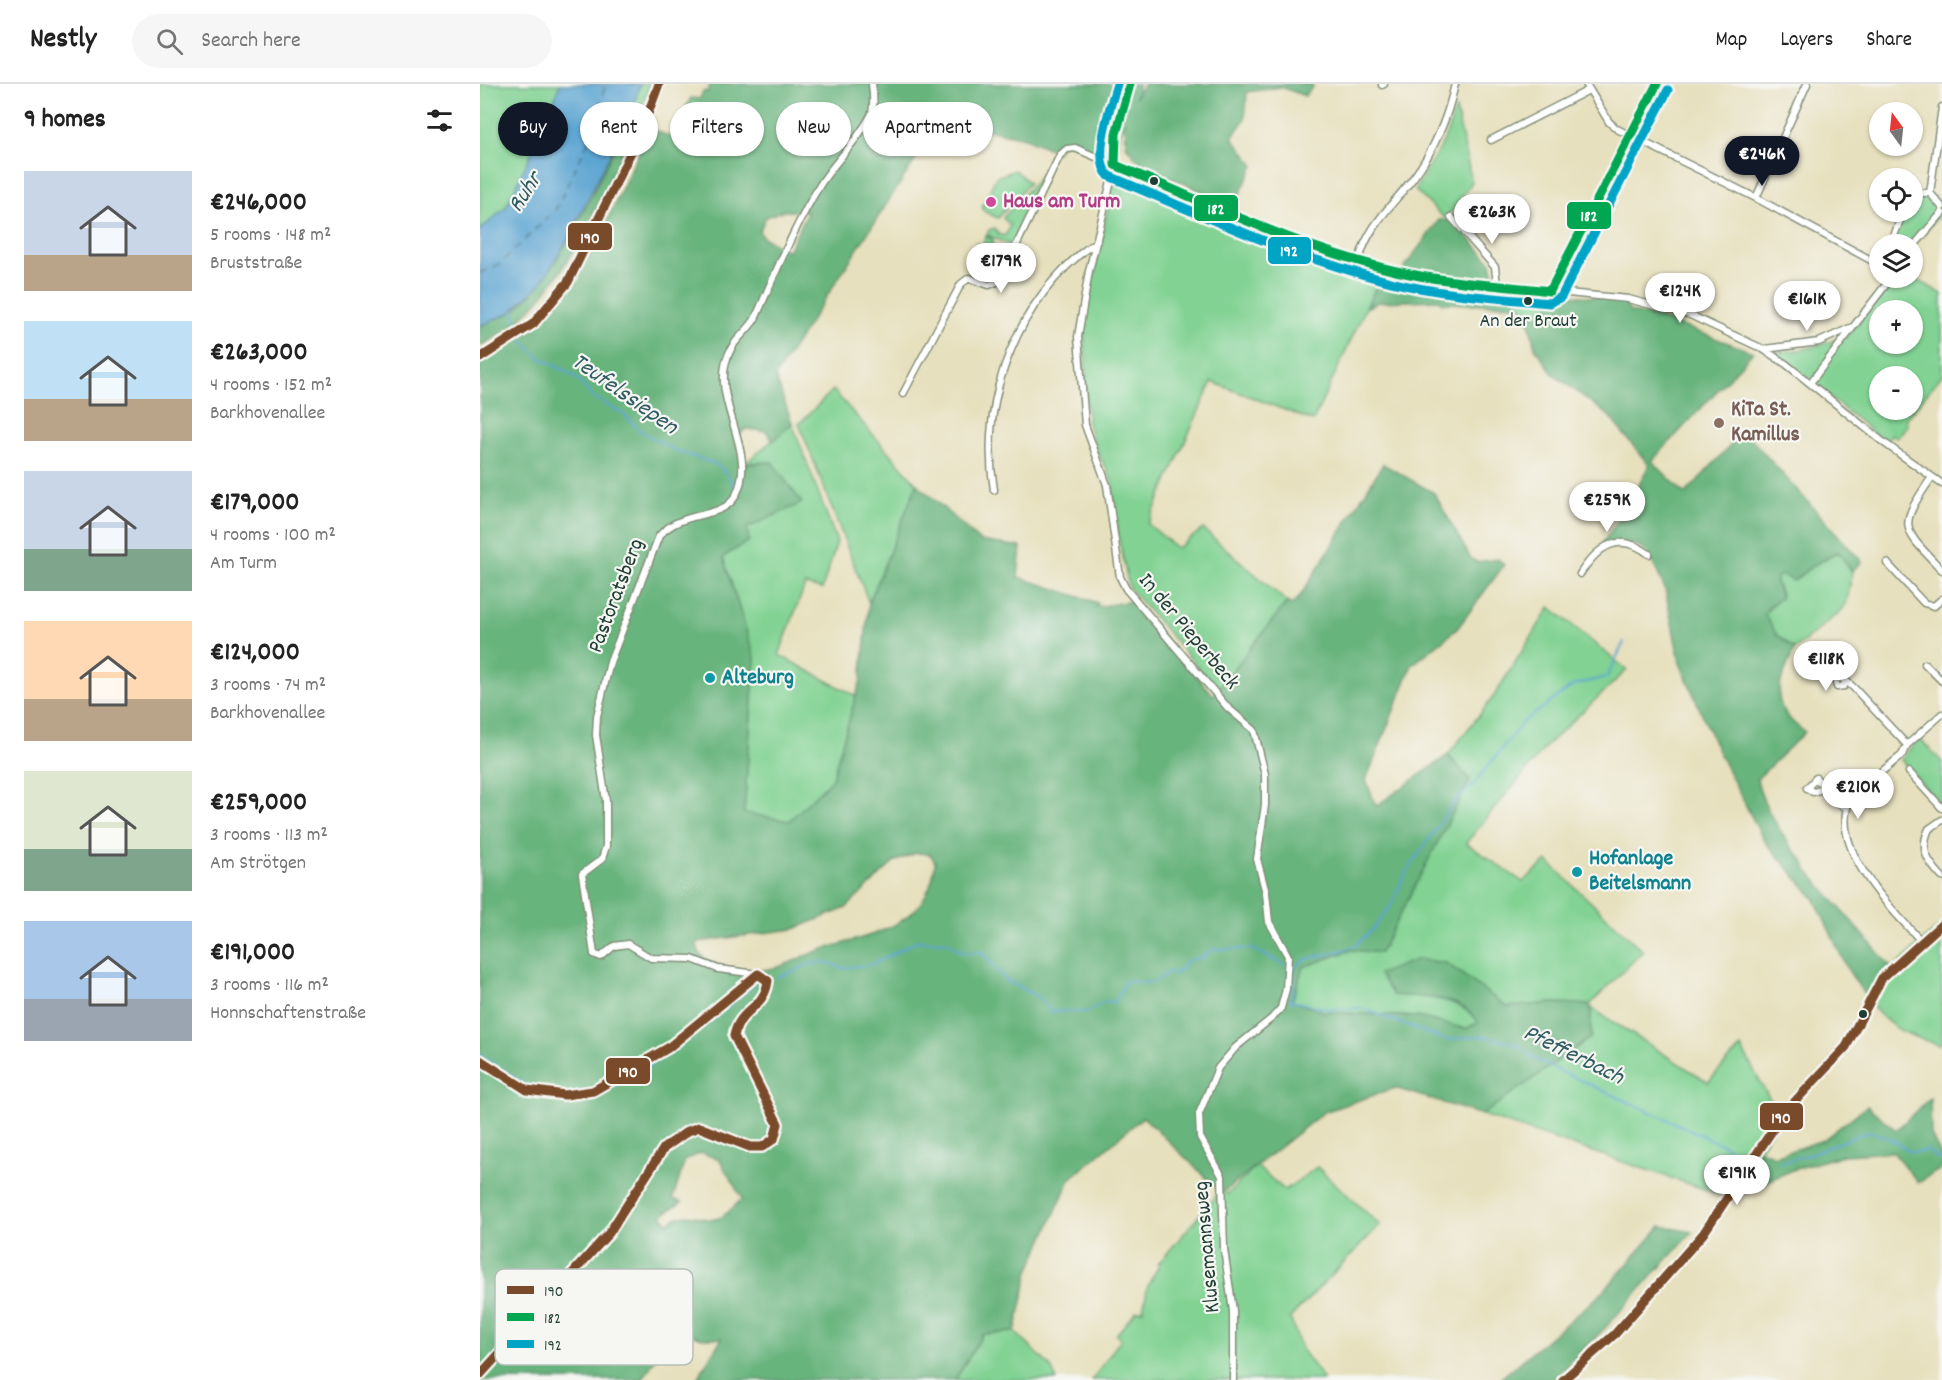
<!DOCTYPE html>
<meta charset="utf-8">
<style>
body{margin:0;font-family:Dekko,sans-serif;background:#f6f6f6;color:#222;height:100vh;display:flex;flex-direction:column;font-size:22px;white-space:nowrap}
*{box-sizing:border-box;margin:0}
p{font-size:20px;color:#767676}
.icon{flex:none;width:33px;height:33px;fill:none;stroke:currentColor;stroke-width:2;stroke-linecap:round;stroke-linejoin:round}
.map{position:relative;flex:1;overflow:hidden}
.drawer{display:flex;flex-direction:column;background:#fff;width:480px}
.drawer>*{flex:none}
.hud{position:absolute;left:18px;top:18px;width:570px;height:54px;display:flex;gap:12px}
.needle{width:39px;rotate:345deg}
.fabs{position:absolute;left:1389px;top:18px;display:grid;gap:12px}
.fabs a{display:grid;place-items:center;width:54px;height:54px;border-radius:50%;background:#fff;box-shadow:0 2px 4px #0004;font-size:30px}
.price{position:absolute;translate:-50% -51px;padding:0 14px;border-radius:21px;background:#fff;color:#222;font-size:20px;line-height:39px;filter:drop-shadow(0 2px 3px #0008)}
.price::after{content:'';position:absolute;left:50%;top:36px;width:18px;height:14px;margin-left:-9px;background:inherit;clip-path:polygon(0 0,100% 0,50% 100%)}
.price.selected{background:#111827;color:#fff}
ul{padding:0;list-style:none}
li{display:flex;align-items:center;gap:18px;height:150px;padding:0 24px}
li span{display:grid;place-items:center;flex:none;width:168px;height:120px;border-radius:0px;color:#555}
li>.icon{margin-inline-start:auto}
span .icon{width:72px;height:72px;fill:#fffc;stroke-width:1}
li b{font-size:26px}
h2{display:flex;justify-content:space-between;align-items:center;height:72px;padding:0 24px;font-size:26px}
.chip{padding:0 21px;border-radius:27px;background:#fff;box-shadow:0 2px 4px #0004;font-size:21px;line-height:54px}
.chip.selected{background:#111827;color:#fff}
header{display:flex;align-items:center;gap:36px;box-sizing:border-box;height:84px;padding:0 30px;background:#fff;border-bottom:2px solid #e0e0e0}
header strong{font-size:28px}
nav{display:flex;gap:33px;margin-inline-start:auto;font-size:21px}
.search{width:420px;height:54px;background:#f6f6f6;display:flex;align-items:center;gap:15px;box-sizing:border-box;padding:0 21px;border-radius:33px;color:#767676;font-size:22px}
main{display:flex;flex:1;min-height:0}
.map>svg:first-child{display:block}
</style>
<header>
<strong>Nestly</strong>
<div class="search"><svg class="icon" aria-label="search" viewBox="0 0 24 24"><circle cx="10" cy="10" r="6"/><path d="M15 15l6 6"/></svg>Search here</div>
<nav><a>Map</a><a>Layers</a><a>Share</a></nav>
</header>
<main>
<section class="drawer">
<h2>9 homes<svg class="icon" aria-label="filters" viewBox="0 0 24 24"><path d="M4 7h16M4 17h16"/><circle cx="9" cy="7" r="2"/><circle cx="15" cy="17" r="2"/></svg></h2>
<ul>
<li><span style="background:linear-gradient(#c9d6e8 70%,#b9a48a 0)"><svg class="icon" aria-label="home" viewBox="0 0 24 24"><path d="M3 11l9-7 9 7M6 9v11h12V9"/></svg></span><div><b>€246,000</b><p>5 rooms · 148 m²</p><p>Bruststraße</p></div></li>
<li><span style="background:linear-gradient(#bfe0f5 65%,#b9a48a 0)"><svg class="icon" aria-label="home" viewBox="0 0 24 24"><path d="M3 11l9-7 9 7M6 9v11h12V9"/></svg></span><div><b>€263,000</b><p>4 rooms · 152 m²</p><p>Barkhovenallee</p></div></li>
<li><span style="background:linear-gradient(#c9d6e8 65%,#7fa58c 0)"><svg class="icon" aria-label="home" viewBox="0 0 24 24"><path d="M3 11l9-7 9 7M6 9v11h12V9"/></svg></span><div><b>€179,000</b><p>4 rooms · 100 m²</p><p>Am Turm</p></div></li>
<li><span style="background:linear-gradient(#ffd9b3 65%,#b9a48a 0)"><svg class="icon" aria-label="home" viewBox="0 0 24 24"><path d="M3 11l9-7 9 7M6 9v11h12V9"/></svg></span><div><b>€124,000</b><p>3 rooms · 74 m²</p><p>Barkhovenallee</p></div></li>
<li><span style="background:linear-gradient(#dfe7d0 65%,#7fa58c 0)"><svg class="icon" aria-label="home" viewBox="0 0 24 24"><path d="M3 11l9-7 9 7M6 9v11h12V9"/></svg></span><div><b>€259,000</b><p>3 rooms · 113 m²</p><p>Am Strötgen</p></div></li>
<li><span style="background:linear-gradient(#a9c7e8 65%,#9aa5b1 0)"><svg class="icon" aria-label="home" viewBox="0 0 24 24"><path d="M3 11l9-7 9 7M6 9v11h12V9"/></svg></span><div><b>€191,000</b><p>3 rooms · 116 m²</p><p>Honnschaftenstraße</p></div></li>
</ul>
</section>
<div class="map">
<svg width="1462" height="1296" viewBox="0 0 1462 1296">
<rect width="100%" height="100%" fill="#f6f6f2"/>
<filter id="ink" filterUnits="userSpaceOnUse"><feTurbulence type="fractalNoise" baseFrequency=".0167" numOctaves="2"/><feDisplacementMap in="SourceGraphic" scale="12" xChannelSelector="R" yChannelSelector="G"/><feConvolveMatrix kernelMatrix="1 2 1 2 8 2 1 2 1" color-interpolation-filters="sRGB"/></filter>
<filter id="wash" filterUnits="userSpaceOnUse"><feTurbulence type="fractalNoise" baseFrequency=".008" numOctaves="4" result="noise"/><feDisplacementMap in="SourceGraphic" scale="24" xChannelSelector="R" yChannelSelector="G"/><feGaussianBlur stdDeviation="1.35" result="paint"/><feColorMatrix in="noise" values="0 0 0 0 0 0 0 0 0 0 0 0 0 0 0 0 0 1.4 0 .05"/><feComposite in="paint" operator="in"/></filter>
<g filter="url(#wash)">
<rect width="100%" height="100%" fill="#e7e0be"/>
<path fill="#81d293" stroke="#508864" stroke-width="1.5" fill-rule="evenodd" d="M 0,0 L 80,0 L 67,36 L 26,123 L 0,146 Z
M 160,0 L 170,0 L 157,37 L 153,25 Z
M 976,25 L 992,98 L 970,130 L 963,133 L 935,106 L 963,58 Z
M 535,86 L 549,99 L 518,134 L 505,128 L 502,123 L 516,93 Z
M 562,90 L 565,92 L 532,162 L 507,151 L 509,146 L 514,144 L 519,151 L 526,151 L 530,141 L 523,134 Z
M 640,93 L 682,110 L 729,135 L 800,163 L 811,175 L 897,200 L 833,337 L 732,298 L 668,440 L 697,464 L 723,445 L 807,518 L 738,606 L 649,504 L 639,456 L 632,397 L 616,364 L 608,340 L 604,252 L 606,223 L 634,95 Z
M 1437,111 L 1448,112 L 1462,129 L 1432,160 L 1412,160 L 1423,128 L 1432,128 L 1433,116 Z
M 506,152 L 513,156 L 513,162 L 508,160 L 503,171 L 493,167 L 497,160 L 502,162 Z
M 1433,193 L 1462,210 L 1462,291 L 1426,335 L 1427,342 L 1417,354 L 1412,350 L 1405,358 L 1294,269 L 1325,265 L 1366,253 L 1417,194 ZM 1400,226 L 1432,226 L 1432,260 L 1400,260 ZM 1400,292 L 1432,292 L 1432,326 L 1400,326 Z
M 1033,204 L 1071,209 L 1068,230 L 1055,233 L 1039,221 Z
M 353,306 L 437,400 L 389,519 L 319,340 Z
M 312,339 L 357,458 L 342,505 L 325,501 L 299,571 L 376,612 L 352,695 L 309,737 L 264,729 L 275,574 L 243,473 L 268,457 L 267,444 L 292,378 L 266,379 Z
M 1359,468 L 1372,489 L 1367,518 L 1362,526 L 1315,565 L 1296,550 L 1285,530 L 1301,510 L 1296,498 L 1297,492 L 1303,491 L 1314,497 L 1332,482 Z
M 1070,523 L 1147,586 L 1068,660 L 986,759 L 1043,798 L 1067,777 L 1163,867 L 1110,921 L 1075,919 L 1027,923 L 966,879 L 913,911 C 944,913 978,912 999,938 L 986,945 L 937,933 L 845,928 L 812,917 L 823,883 L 871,866 L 990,696 L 968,671 L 1014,612 Z
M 1439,654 L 1462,678 L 1462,722 L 1421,676 Z
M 1462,840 L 1462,958 L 1459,961 C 1426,951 1410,945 1389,918 L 1403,894 Z
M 1111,924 L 1228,998 L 1261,963 L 1300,1034 L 1248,1113 L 1002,1031 L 1111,953 Z
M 776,1082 L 805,1106 L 837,1083 L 900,1141 L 810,1234 L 823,1268 L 844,1296 L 612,1296 L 641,1255 L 636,1251 L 656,1227 L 663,1226 L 668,1201 L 679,1182 L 678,1180 L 740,1107 L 748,1110 Z
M 535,1248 L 570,1282 L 577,1296 L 475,1296 L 503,1250 Z"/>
<path fill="#68b47d" stroke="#447858" stroke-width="1.5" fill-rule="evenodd" d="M 230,0 L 659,0 L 655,14 L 664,0 L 831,0 L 833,2 L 825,12 L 801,3 L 767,8 L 765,35 L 752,53 L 774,81 L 754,122 L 661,80 L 646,62 L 645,37 L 638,55 L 639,63 L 620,69 L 590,58 L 580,62 L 577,68 L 545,54 L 461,36 L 295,292 L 312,339 L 293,357 L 286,347 L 265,345 L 255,357 L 262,380 L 292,378 L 322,419 L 267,444 L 269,457 L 243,473 L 275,574 L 264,729 L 309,737 L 352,695 L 381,595 L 389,519 L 437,400 L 500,457 L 541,463 L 538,493 L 618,519 L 616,523 L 652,517 L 733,611 L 807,518 L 811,521 L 819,514 L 903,380 L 954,409 L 990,473 L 996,478 L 1018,475 L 1024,481 L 977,545 L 932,581 L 886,696 L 896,722 L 968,671 L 990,696 L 900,869 L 871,866 L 823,883 L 812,917 L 845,928 L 937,933 L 986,945 L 998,938 C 981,911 942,913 913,911 L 899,890 L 938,875 L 966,879 L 1027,923 L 1075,919 L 1110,921 L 1111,924 L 1111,953 L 1002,1031 L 915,1004 L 844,1028 L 746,1106 L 740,1107 L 663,1033 L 590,1095 L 549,1187 L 535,1248 L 503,1250 L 475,1296 L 216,1296 L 242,1254 L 222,1254 L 195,1244 L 162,1296 L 0,1296 L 0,1276 L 3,1272 L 0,1270 L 0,277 C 18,268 40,257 55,243 C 106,196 140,107 170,44 L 190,53 L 211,14 L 220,15 L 223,7 L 228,8 ZM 302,127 L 328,127 L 308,167 L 284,154 L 279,148 L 286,133 ZM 436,769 L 450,770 L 455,778 C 450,843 392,850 341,866 C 325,871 310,880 294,884 C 273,890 216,887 217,858 L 314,845 L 366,824 L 414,778 ZM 221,1069 L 239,1075 L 262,1115 C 255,1121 248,1131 239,1134 C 222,1141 211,1121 188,1139 L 182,1131 L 202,1118 L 193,1115 L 205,1076 Z
M 153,25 L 157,37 C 119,115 83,222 0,262 L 0,242 C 9,237 21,234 30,229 C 76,201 127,77 153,25 Z
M 959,136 L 972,136 L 1011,178 L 1016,200 L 1033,204 L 1039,221 L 962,219 L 959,216 L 899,218 L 888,223 L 897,200 L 811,175 L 823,162 L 921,188 Z
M 1071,209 L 1144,216 L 1150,228 L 1175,232 L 1273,268 L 1172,377 L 1205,410 L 1264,347 L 1382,478 L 1372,487 L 1358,468 L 1332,482 L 1313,497 L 1303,491 L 1297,493 L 1296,498 L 1301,514 L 1289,522 L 1285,530 L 1296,550 L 1315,565 C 1297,603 1287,621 1325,648 L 1277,695 C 1282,721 1297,741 1311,763 C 1317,771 1326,776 1327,786 L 1411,883 L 1400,893 L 1388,916 L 1368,886 L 1334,814 L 1283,755 L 1236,663 L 1200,579 L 1185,505 L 1169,470 L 1157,461 L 1134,458 L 1121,461 L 1148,423 L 1169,381 L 1128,331 L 1073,290 L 1055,264 L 1047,228 L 1055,233 L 1068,230 Z
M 1450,1014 L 1451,1051 L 1462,1073 L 1462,1084 L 1438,1099 L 1413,1068 L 1364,1071 L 1315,1085 L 1250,1113 L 1280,1066 L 1295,1072 L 1343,1056 L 1387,1022 L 1416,1046 Z
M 1181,1142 L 1212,1148 L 1125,1244 L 1073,1296 L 1019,1296 L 1121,1210 Z"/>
<path fill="#5ca4d2" stroke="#3e7083" stroke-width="1.5" d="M 80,0 L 160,0 L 153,25 L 86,158 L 61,200 L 29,229 L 0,242 L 0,146 L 26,123 L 67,36 Z"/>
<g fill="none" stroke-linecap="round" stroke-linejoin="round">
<path stroke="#5ca4d2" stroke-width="2" d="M 32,224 L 37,238
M 43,257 L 60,274 L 93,291 L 113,313 L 145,331 L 159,346 L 194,366 L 236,380 L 246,389 L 256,406
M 1144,558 L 1127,593 L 1094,601 L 1043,638 L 993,701 L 975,717 L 925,790 L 912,820 L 892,846 L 875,862 L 854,869 L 826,875 L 815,883 L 811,917 L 849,925 L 881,924 L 966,956 L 1002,952 L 1037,960 L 1060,978 L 1248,1063
M 298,893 L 331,880 L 346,878 L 363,884 L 393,880 L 437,857 L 469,858 C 478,869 489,870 502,868 L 524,895 L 560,914 L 570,927 L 607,928 L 626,917 L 635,918 L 646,897 L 672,899 L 689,888 L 696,890 L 707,877 L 723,873 L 733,865 L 773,865 L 804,881
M 0,970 L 47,1002
M 95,1016 C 165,997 219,946 274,901
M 1299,1079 L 1333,1069 L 1389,1047 C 1397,1050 1405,1052 1412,1056 C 1428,1063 1425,1072 1447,1066 L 1462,1077"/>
<path stroke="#315c63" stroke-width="1.5" stroke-dasharray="8 6" stroke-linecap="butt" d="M 0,189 L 20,180 L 76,125 L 107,60 L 126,0"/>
</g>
</g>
<g filter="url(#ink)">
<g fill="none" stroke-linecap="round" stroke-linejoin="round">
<g stroke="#838e79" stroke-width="9">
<path id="minor" d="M 650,0 C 641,28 632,51 635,81 L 609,187 L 598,253 L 605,341 L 627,401 L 640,493 L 646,505 L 748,624 L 774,646 L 785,690 L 785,721 L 777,775 L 786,809 L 789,838 L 808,872 L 806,905 L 801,924 L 792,934 L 756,963 L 738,984 L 719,1030 L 720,1053 L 742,1092 L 744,1165 L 753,1227 L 753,1296
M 1106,0 L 1129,38 L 1137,45 L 1276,114 L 1400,181
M 902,1 L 904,0
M 1462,23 L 1450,109 L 1462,123
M 1011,56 L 1109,6
M 1432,113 L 1437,109 L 1450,109
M 1276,114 L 1327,0
M 971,133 L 1015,183 L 1017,201
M 1411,160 L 1423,128
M 1432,164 L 1462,129
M 879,177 C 887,142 913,121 934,93 C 954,66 968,32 975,0
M 1070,207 L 1177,0
M 1285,265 L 1339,258 L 1370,244
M 1330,299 L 1411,194
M 423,310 L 481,200 L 489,194 L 509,201 L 519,197 L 580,71 L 587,65 L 595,64 L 807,155 L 904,184 L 956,196 L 1148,215 L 1210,231 L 1283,265 L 1306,280 L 1403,358 L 1462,400
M 1452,393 C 1417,444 1421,443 1462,486
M 514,406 C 498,313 539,212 617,157
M 1407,479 L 1444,519 L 1454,522 L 1462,515
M 1100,490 C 1118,462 1139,447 1169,470
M 1445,580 L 1462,597
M 1365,595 L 1364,602 L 1357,603 L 1355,595 L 1363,594 L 1374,604 L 1427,661
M 1429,688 L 1462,724
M 1343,705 L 1333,708 L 1327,704 L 1336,694 L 1359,720 L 1367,724
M 1462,736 L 1449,745 C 1439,766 1448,778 1462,793
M 1442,858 C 1412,825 1346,762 1371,713 L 1422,671 L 1427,661 L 1462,630
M 0,976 L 47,1006 L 85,1011 L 113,1007 L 188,964 L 278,891
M 0,1291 L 129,1149 L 184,1064 L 208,1047 L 219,1043 L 277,1064 L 287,1061 L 297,1051 L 298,1040 C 289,1021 246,955 256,939 C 263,928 278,922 286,911 L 286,895 L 278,890 L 238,885 L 212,875 L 171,874 L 148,860 L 134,862 L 121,873 L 114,870 L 102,790 L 122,775 L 126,762 L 126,717 L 116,651 L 117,632 L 130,578 L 179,452 C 203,424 243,437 256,411 C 280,364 225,312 251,265 C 257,253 271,244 276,233 C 296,188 314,143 340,101 C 355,77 378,57 391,31 C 395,22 393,10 392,0
M 1083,1296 L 1135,1250 L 1223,1150 L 1304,1029 L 1366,963 L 1402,894 L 1462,840"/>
</g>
<g stroke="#838e79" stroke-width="11">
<path id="secondary" d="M 0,274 L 53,240 L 88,198 L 163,43 L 179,0"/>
</g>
<use href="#minor" stroke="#fff" stroke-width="6"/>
<use href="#secondary" stroke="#fff" stroke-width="8"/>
<g stroke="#f6f6f2" stroke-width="14">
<path id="bus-1" d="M 0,274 L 53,240 L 88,198 L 163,43 L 179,0
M 0,976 L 47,1006 L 85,1011 L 113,1007 L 188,964 L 278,890
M 0,1291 L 129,1149 L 184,1064 L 208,1047 L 219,1043 L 270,1063 L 282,1063 L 294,1055 L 298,1040 L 254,952 C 260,923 284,926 288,897 L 278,890
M 1083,1296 L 1135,1250 L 1223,1150 L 1304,1029 L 1366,963 L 1402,894 L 1462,840"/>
</g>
<g stroke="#f6f6f2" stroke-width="14">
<path id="bus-2" d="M 650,0 L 636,50 L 635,81 C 728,119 818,164 916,187 C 967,199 1019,201 1070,207 L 1177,0"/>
</g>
<g stroke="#f6f6f2" stroke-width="14">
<path id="bus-3" d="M 637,0 C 631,20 611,77 629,92 C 722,131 814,174 911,198 C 963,211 1017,214 1070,219 L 1081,213 L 1188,6"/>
</g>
<use href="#bus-1" stroke="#7a4b2a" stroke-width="9"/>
<use href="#bus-2" stroke="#00a651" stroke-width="9"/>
<use href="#bus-3" stroke="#02a4c6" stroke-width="9"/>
</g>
</g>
<g fill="#1f3d34" stroke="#f6f6f2" stroke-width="2">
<circle cx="674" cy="97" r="5"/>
<circle cx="1048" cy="217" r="5"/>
<circle cx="1383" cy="930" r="5"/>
</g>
<circle fill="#d1479c" stroke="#f6f6f2" stroke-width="2" cx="511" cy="118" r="6"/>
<circle fill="#8d6e63" stroke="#f6f6f2" stroke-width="2" cx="1239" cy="339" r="6"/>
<g fill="#0f9aa8" stroke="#f6f6f2" stroke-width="2">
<circle cx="230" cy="594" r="6"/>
<circle cx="1097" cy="788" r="6"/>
</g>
<g text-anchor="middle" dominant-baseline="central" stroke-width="4.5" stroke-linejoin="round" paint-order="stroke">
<g font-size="20" fill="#1f3d34" stroke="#f6f6f2">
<text x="1048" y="238">An der Braut</text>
</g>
<g font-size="22" font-weight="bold" fill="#b23c85" stroke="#f6f6f2" text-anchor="start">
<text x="523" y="118">Haus am Turm</text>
</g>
<g font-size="22" font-weight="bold" fill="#785e54" stroke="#f6f6f2" text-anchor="start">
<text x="1251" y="326">KiTa St.<tspan x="1251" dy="25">Kamillus</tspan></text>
</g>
<g font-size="22" fill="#1f3d34" stroke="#f6f6f2">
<text transform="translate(137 512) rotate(-69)">Pastoratsberg</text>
<text transform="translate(708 548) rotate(50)">In der Pieperbeck</text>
<text transform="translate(728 1163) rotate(-95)">Klusemannsweg</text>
</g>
<g font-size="22" font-weight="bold" fill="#0d838f" stroke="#f6f6f2" text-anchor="start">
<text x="242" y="594">Alteburg</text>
<text x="1109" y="775">Hofanlage<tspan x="1109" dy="25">Beitelsmann</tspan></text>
</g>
<g font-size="24" font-style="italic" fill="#315c63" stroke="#f6f6f2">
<text transform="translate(46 109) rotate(-57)">Ruhr</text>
<text transform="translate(144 311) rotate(35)">Teufelssiepen</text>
<text transform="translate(1093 972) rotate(26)">Pfefferbach</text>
</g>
</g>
<rect x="15" y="1185" width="198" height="96" rx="9" fill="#f6f6f2" stroke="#b6beb9" stroke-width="1.5"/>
<rect x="27" y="1202" width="27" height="8" fill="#7a4b2a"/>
<rect x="27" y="1229" width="27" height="8" fill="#00a651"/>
<rect x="27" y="1256" width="27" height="8" fill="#02a4c6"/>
<g font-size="16" fill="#1f3d34">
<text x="64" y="1212">190</text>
<text x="64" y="1239">182</text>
<text x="64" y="1266">192</text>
</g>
<g stroke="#f6f6f2" stroke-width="2">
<rect x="713" y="110" width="46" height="28" rx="6" fill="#00a651"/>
<rect x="1086" y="117" width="46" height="29" rx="6" fill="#00a651"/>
<rect x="87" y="138" width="46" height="29" rx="6" fill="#7a4b2a"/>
<rect x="787" y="152" width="45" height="29" rx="6" fill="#02a4c6"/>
<rect x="125" y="973" width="46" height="28" rx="6" fill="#7a4b2a"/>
<rect x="1279" y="1018" width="45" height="29" rx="6" fill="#7a4b2a"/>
</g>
<g font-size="16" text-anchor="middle" font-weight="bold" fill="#fff">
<text x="736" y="130">182</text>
<text x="1109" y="137">182</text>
<text x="110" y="159">190</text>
<text x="809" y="172">192</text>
<text x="148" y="993">190</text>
<text x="1301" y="1039">190</text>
</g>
</svg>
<div class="fabs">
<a><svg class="needle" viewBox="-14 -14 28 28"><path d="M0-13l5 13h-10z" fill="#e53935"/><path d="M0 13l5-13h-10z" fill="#767676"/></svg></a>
<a><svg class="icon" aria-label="locate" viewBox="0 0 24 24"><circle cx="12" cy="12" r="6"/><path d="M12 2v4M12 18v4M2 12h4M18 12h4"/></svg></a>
<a><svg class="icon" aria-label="layers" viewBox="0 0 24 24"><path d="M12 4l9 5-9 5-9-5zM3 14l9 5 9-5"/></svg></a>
<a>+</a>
<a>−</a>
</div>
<b class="price selected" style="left:1282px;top:103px">€246K</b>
<b class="price" style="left:1012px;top:161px">€263K</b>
<b class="price" style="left:521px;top:210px">€179K</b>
<b class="price" style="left:1200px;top:240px">€124K</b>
<b class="price" style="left:1327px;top:248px">€161K</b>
<b class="price" style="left:1127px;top:449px">€259K</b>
<b class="price" style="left:1346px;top:608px">€118K</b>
<b class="price" style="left:1378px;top:736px">€210K</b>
<b class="price" style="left:1257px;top:1122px">€191K</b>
<div class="hud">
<a class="chip selected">Buy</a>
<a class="chip">Rent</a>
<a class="chip">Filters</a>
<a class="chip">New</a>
<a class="chip">Apartment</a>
</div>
</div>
</main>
